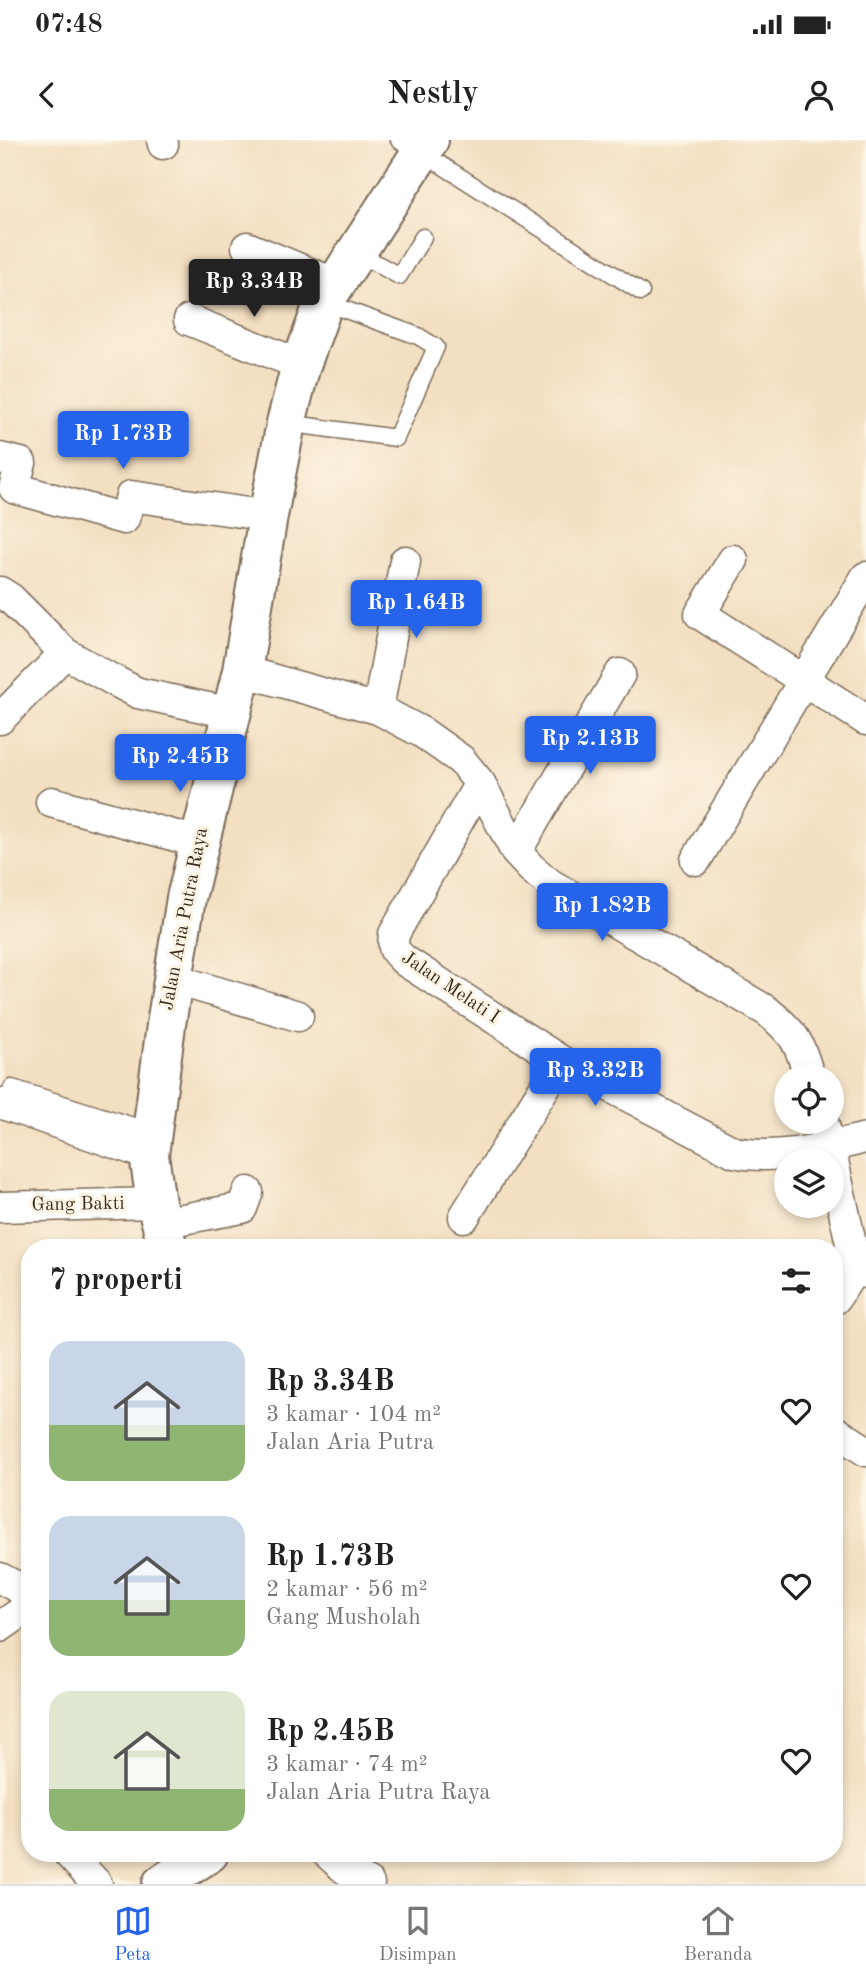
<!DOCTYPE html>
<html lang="id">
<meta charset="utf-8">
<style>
body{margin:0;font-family:"Old Standard TT",serif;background:#f2f2f2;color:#222;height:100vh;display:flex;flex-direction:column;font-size:26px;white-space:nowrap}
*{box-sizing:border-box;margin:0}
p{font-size:23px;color:#767676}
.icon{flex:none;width:38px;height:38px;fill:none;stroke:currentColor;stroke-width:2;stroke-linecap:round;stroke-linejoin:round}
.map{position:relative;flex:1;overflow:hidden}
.sheet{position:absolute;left:21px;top:1099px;width:822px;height:623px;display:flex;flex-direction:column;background:#fff;border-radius:28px;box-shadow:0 4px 10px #0003}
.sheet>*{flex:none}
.controls{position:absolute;left:774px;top:924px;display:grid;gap:14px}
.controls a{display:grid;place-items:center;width:70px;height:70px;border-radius:50%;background:#fff;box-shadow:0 4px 10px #0003;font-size:35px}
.price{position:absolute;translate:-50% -60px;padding:0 16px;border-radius:7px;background:#2563eb;color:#fff;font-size:23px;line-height:46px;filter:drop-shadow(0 2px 4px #0008)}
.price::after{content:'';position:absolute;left:50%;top:42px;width:21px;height:16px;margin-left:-10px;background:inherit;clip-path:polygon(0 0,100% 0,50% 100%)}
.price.selected{background:#222;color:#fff}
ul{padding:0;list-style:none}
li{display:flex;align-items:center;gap:21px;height:175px;padding:0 28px}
li span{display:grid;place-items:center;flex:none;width:196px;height:140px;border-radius:21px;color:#555}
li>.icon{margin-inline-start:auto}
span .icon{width:84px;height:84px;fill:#fffc;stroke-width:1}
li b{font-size:30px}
h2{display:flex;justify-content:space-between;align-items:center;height:84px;padding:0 28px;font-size:30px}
.status{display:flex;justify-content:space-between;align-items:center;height:49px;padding:0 35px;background:#fff;direction:ltr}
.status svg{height:19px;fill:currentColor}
header{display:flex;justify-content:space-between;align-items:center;height:91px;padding:0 28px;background:#fff;font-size:32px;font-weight:700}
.tab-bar{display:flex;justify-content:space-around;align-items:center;height:98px;border-top:2px solid #e0e0e0;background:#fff;font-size:19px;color:#767676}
.tab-bar a{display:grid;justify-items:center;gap:4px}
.tab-bar .selected{color:#2563eb}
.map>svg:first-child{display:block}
</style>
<div class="status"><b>07:48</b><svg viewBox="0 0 49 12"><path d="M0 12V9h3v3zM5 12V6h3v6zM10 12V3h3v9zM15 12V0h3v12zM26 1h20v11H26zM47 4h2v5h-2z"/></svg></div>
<header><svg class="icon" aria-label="back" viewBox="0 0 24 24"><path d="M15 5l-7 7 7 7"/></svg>Nestly<svg class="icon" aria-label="person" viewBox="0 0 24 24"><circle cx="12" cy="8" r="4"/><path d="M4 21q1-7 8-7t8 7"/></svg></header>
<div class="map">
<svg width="866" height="1744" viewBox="0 0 866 1744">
<rect width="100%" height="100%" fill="#fcf5e5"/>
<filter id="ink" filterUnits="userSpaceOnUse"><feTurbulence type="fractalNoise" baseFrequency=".0143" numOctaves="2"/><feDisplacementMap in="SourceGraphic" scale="14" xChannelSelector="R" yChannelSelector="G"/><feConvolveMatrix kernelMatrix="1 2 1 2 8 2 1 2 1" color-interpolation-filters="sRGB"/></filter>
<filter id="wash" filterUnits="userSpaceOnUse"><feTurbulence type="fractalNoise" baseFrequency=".00686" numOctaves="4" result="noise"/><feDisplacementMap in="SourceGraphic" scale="28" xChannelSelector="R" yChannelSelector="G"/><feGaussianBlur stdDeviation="1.57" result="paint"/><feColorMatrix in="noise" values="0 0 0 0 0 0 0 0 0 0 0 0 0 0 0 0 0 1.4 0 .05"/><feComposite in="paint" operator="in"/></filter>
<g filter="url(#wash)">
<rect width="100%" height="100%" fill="#f3dfc1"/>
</g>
<g filter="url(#ink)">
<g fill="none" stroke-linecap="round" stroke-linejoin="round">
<g stroke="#7b6957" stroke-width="19">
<path id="lane" d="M 399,0 L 440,24 L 641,152
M 356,112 L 399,136 L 423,97
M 286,283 L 396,298 L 436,207 L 418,196 L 324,162
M 12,948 L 152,992"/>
</g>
<g stroke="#7b6957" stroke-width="33">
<path id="street" d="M 162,0 L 163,4
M 247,107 L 336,144
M 189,180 L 301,225
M 0,318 L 21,323 L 14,348 L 124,379 L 131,356 L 268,376
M 733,420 L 700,474 L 866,580
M 0,452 L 11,459 L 65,513 L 111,539 L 138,553 L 231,573
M 242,531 L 378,569 L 423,593 L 461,620 L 480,643 L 516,712 L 531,728 L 550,744 L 767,871 C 795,894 799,901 809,936
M 378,569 L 405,421
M 0,579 L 65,513
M 480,643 L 394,794 C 392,809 394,811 405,821 L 561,921 L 734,1012 C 778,1021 823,1008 866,998
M 51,662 L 198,702
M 516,712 L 620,534
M 696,720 L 866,437
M 173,839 L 298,876
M 0,963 L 149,1015
M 823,982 L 830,1007 L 856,1127 L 866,1133
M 0,1067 L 156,1063
M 464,1077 L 561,921
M 161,1083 L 242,1068 L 248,1052
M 835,1159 L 856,1127
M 835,1291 L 866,1311
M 0,1438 L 30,1454
M 0,1487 L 30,1466
M 68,1713 L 97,1744
M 327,1713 L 344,1728 L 369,1744"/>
</g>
<g stroke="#7b6957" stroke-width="42">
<path id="secondary" d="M 168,1108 L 156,1063 L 149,1015 L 166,885 L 186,758 L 242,531 L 268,376 L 286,283 L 301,225 L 324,162 L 429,0
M 162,1744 L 209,1713"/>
</g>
<use href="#lane" stroke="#fff" stroke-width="16"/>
<use href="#street" stroke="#fff" stroke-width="30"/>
<use href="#secondary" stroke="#fff" stroke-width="38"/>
</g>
</g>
<g text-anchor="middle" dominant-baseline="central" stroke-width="6" stroke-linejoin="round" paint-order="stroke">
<g font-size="19" fill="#3b2a1e" stroke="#fcf5e5">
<text transform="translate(185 779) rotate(-79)">Jalan Aria Putra Raya</text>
<text transform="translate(450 848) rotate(34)">Jalan Melati I</text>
<text transform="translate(78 1065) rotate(-1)">Gang Bakti</text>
</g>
</g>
</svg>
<div class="controls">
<a><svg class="icon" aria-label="locate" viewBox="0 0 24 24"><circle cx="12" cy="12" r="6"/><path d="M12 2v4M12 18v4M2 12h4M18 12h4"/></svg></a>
<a><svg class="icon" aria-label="layers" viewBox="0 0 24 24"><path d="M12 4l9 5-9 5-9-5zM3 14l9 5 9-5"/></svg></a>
</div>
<b class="price selected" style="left:254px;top:179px">Rp 3.34B</b>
<b class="price" style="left:123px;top:331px">Rp 1.73B</b>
<b class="price" style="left:416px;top:500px">Rp 1.64B</b>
<b class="price" style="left:590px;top:636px">Rp 2.13B</b>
<b class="price" style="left:180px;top:654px">Rp 2.45B</b>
<b class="price" style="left:602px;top:803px">Rp 1.82B</b>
<b class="price" style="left:595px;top:968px">Rp 3.32B</b>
<section class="sheet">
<h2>7 properti<svg class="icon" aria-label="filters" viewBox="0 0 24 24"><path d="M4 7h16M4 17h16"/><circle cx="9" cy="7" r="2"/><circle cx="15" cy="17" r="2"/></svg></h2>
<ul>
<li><span style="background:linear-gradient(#c9d6e8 60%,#8fb573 0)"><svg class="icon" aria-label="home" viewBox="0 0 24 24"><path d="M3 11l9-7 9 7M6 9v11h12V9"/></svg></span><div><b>Rp 3.34B</b><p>3 kamar · 104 m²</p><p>Jalan Aria Putra</p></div><svg class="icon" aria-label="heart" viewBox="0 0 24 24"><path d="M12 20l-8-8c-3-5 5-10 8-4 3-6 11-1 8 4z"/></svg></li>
<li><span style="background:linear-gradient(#c9d6e8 60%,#8fb573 0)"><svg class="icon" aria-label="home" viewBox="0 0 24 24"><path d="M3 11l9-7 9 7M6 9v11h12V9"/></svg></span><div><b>Rp 1.73B</b><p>2 kamar · 56 m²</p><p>Gang Musholah</p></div><svg class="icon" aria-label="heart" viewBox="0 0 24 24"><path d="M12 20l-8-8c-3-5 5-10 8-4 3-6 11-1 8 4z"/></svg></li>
<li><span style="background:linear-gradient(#dfe7d0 70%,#8fb573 0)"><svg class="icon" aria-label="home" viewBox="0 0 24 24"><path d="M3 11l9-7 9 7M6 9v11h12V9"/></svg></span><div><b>Rp 2.45B</b><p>3 kamar · 74 m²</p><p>Jalan Aria Putra Raya</p></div><svg class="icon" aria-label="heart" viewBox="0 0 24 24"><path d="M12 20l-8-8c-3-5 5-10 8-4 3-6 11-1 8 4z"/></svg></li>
</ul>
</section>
</div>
<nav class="tab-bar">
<a class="selected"><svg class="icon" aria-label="map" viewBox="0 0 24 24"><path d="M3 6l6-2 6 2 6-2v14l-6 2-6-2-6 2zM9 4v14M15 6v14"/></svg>Peta</a>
<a><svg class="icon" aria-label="saved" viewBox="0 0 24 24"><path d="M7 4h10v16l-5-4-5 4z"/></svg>Disimpan</a>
<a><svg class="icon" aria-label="home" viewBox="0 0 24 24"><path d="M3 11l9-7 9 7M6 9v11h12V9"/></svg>Beranda</a>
</nav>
